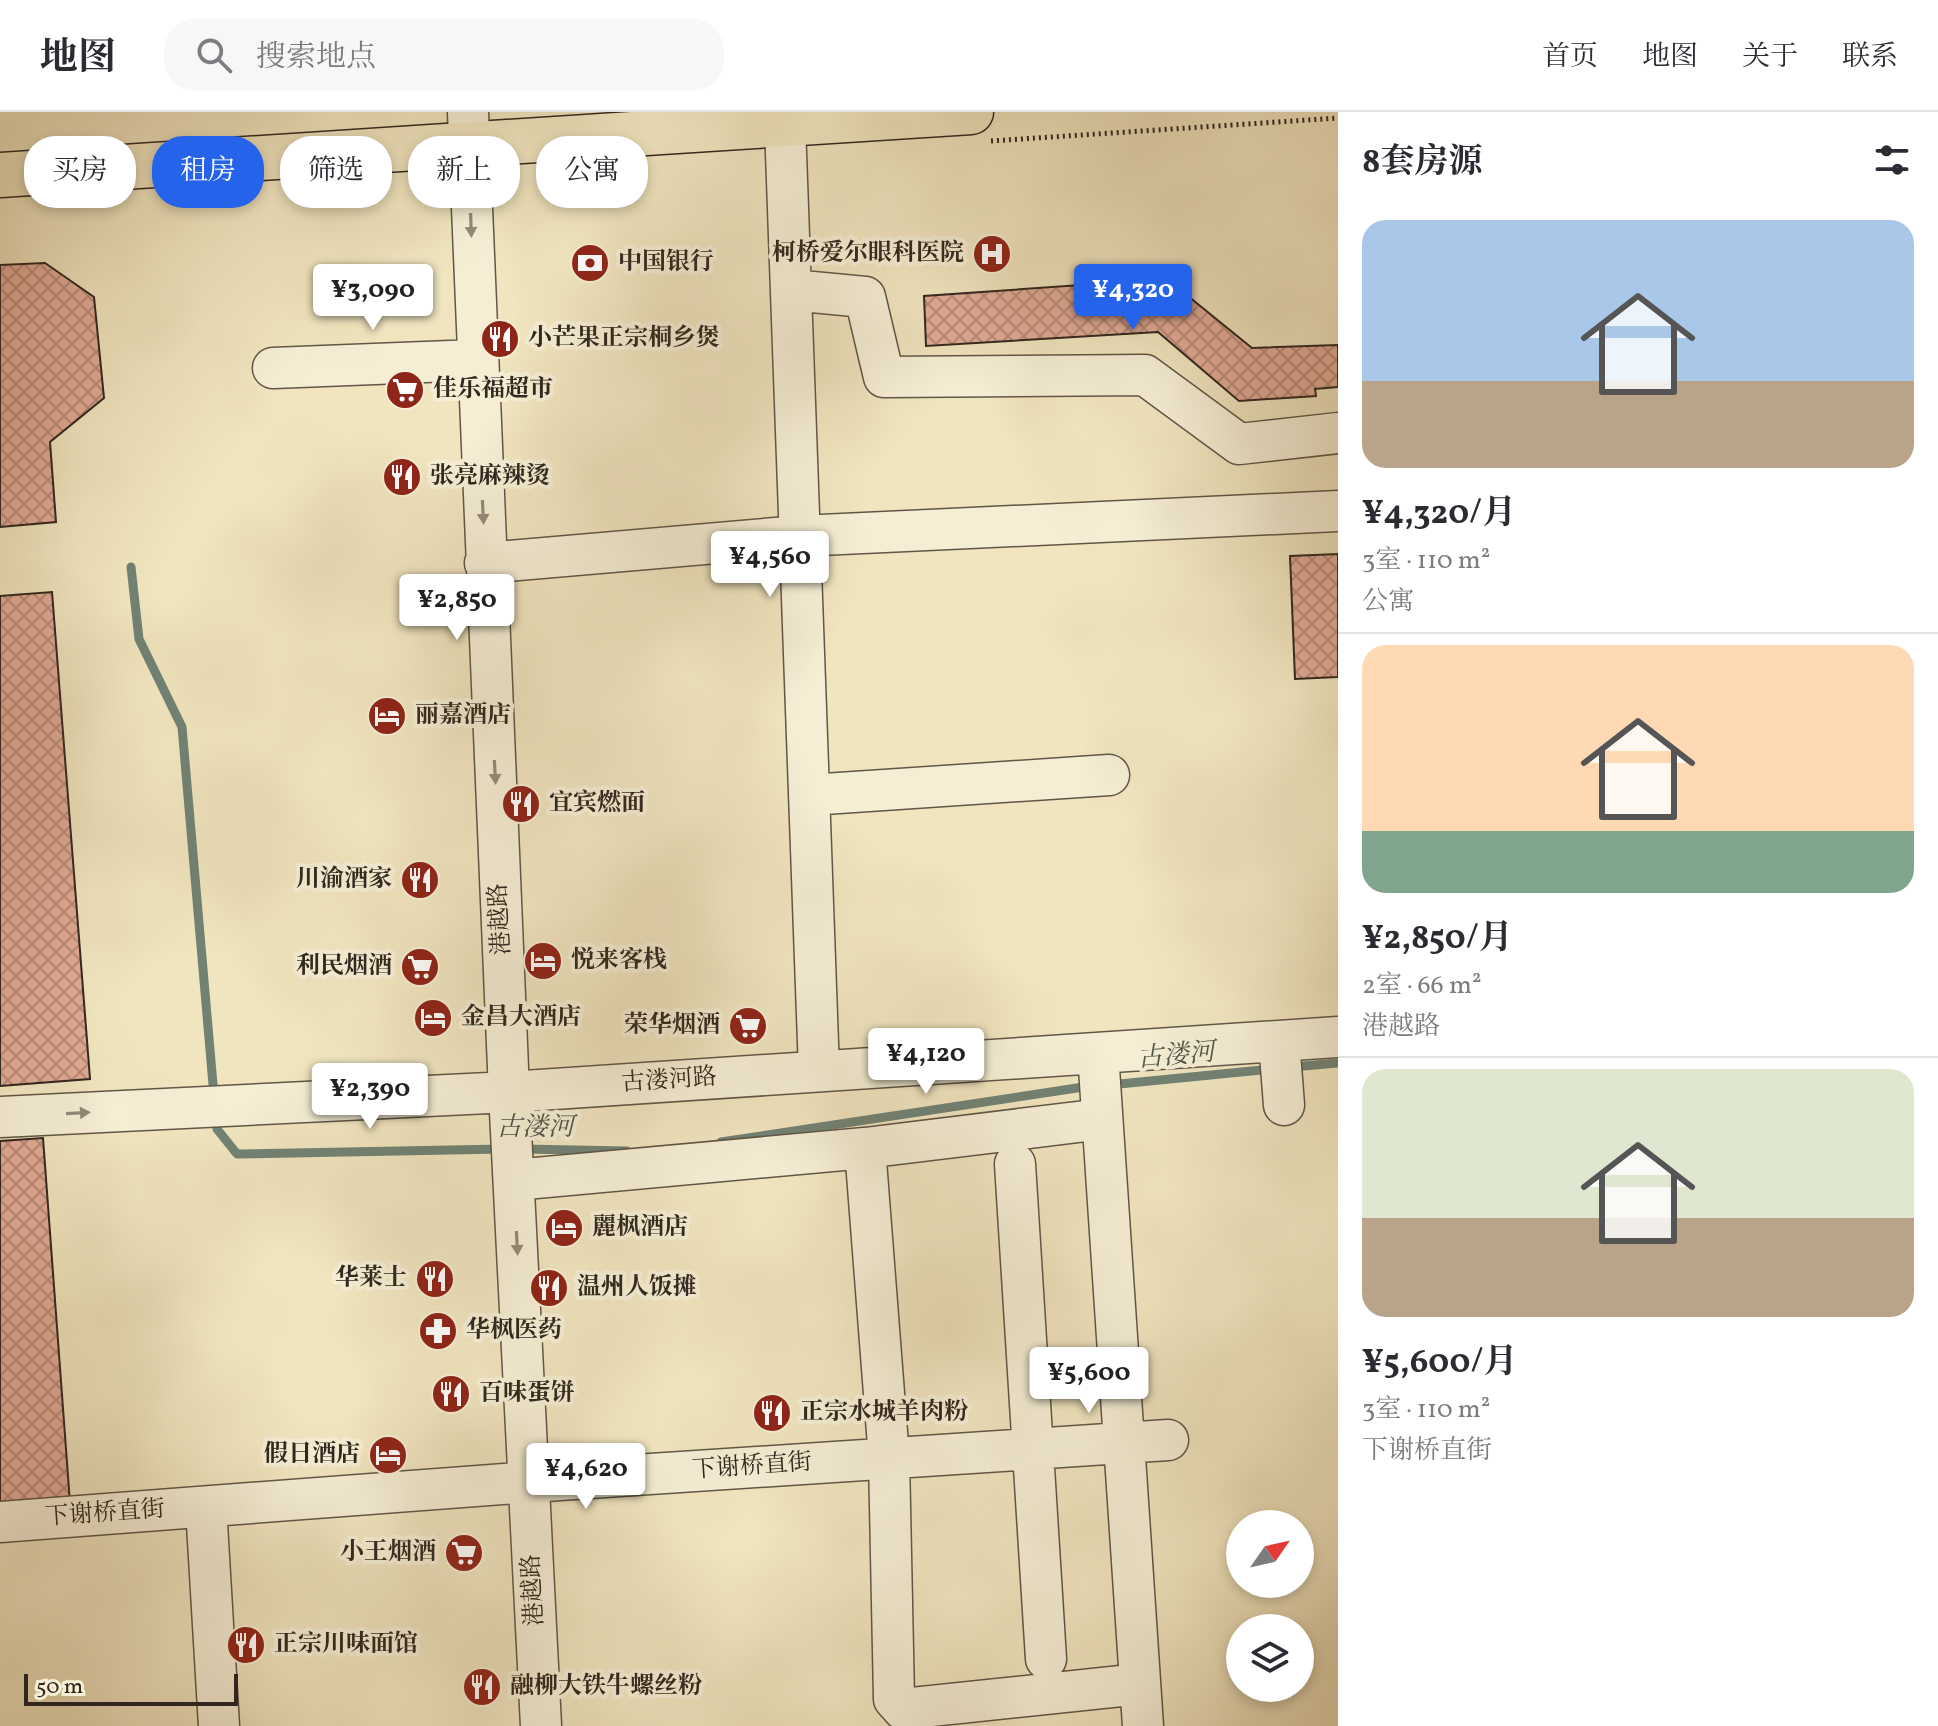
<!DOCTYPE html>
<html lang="zh">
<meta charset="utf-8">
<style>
body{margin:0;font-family:Vollkorn,"Noto Serif SC",serif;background:#f7f7f7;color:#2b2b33;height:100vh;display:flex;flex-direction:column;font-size:30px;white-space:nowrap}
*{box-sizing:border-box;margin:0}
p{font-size:26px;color:#7c7c81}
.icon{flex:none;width:44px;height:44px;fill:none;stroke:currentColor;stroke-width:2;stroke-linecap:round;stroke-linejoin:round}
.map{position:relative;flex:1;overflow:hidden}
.details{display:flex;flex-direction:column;background:#fff;width:600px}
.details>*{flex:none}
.top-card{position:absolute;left:24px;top:24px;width:760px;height:72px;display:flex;gap:16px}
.needle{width:52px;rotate:56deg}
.tools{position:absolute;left:1226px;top:1398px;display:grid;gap:16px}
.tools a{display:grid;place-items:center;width:88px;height:88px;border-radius:50%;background:#fff;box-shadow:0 4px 12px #0003;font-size:40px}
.scale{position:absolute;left:24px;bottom:20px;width:214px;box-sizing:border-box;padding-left:8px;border:4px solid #31271f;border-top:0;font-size:22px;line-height:28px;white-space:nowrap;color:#31271f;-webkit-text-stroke:6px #f5eed5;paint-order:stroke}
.price{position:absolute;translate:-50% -68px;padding:0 18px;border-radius:8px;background:#fff;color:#222;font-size:26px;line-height:52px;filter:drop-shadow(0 2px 4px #0008)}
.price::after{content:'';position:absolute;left:50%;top:48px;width:24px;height:18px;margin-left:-12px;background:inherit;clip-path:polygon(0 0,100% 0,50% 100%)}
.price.active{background:#2563eb;color:#fff}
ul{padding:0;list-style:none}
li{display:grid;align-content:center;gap:16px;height:424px;padding:0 24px}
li+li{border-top:2px solid #e1e1e2}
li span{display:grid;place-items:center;height:248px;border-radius:24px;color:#555}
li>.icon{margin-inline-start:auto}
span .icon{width:144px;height:144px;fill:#fffc;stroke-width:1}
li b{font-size:34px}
h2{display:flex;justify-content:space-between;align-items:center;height:96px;padding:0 24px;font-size:34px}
.chip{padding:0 28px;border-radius:32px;background:#fff;box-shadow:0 4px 12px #0003;font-size:28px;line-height:72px}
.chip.active{background:#2563eb;color:#fff}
header{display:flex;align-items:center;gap:48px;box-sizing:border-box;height:112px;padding:0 40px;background:#fff;border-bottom:2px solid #e1e1e2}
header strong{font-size:38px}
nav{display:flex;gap:44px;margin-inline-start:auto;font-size:28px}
.search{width:560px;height:72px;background:#f7f7f7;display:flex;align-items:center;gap:20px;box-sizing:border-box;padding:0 28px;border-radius:32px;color:#7c7c81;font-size:30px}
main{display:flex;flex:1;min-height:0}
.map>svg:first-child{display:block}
</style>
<header>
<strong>地图</strong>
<div class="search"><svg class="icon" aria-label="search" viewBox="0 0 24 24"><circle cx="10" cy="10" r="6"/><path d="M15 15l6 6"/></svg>搜索地点</div>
<nav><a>首页</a><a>地图</a><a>关于</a><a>联系</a></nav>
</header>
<main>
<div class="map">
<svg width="1338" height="1614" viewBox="0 0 1338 1614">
<defs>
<pattern id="building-cross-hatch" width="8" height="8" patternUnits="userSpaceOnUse" patternTransform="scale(2)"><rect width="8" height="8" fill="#e1aa95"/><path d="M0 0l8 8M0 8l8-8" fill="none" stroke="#b78a79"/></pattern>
</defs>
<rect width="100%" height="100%" fill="#f0e5bf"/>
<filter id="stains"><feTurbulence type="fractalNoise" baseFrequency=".0025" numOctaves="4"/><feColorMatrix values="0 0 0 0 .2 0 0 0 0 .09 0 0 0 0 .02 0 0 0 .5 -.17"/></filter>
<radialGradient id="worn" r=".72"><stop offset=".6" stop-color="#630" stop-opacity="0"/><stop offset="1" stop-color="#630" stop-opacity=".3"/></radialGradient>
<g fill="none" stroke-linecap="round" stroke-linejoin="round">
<path stroke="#718275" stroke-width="9" d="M 131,455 L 139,527 L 182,615 L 214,984
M 1292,955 L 1338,951
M 1109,973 L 1273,957
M 215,1003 L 217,1017 L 237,1042 L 503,1037
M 721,1030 L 1090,974
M 522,1037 L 627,1039"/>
</g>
<path fill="url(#building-cross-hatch)" stroke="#31271f" stroke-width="2" d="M 45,151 L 94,185 L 104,286 L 50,330 L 56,410 L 0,415 L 0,153 Z
M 1167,167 L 1252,236 L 1338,233 L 1338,275 L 1315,277 L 1316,284 L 1239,289 L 1158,220 L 926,234 L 924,184 Z
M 1338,442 L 1338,565 L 1295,567 L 1290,444 Z
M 52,480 L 90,967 L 0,974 L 0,484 Z
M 43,1026 L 70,1391 L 0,1395 L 0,1029 Z"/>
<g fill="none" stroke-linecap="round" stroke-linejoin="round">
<g stroke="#615647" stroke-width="43">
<path id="minor" d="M 468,0 L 509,980 L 541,1614
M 785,13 L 819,959
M 791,178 L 865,185 L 884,265 L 1145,263 L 1239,332 L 1338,321
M 273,256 L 476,248
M 485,451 L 799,424 L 1338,399
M 809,683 L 1109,663
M 1279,929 L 1284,993
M 1098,941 L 1143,1614
M 0,1005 L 509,980 L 1338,925
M 865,1036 L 889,1346 L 894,1587 L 903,1597 L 1140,1572
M 1015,1052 L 1046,1547
M 514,1068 L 865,1036 L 1102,1007
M 206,1395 L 219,1614
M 0,1410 L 529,1370 L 1168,1328"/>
</g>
<g stroke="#31271f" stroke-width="47">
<path id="major" d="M 0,63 L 971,0"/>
</g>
<path stroke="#31271f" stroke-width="5" stroke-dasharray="2 4" stroke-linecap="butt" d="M 991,29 L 1338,6"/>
<use href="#minor" stroke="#f5eed5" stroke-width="40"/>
<use href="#major" stroke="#f0e5bf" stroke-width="44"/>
</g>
<defs><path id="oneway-solid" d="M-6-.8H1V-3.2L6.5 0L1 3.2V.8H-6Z" transform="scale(2)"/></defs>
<g fill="#938a7a">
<use href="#oneway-solid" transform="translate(471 113) rotate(88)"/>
<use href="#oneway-solid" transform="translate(483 400) rotate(87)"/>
<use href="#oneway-solid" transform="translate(495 660) rotate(87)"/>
<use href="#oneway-solid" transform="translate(78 1001) rotate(-3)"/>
<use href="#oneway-solid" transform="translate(517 1131) rotate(87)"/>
</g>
<defs>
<g id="hospital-disc" transform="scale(2)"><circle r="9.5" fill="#8f2418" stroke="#f5eed5"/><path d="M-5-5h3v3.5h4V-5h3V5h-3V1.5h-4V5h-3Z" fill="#fff"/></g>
<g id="bank-disc" transform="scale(2)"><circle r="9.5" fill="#8f2418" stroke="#f5eed5"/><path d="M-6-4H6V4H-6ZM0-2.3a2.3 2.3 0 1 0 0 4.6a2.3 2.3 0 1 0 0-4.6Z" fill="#fff"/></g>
<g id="restaurant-disc" transform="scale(2)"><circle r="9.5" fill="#8f2418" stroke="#f5eed5"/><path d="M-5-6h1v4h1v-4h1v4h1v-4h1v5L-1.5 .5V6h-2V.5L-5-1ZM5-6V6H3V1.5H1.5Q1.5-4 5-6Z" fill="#fff"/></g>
<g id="supermarket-disc" transform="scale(2)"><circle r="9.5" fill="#8f2418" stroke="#f5eed5"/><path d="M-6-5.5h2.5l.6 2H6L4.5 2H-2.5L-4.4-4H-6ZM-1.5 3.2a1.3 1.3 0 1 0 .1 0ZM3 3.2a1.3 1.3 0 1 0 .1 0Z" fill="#fff"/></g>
<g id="hotel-disc" transform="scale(2)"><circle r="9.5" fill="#8f2418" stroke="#f5eed5"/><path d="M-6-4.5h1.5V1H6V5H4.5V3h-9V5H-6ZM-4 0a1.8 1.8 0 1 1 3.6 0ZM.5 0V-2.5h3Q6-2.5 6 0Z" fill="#fff"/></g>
<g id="pharmacy-disc" transform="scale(2)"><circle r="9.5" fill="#8f2418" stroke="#f5eed5"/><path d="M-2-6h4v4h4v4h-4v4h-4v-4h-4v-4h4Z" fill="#fff"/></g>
</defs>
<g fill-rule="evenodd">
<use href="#hospital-disc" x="992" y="142"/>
<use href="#bank-disc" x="590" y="151"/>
<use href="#restaurant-disc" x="500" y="227"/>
<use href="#supermarket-disc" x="405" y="278"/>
<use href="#restaurant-disc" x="402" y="365"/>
<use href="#hotel-disc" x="387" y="604"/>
<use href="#restaurant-disc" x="521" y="692"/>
<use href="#restaurant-disc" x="420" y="768"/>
<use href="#hotel-disc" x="543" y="849"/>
<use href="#supermarket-disc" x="420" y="855"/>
<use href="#hotel-disc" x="433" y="906"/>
<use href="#supermarket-disc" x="748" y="914"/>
<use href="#hotel-disc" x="564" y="1116"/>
<use href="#restaurant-disc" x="435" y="1167"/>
<use href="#restaurant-disc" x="549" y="1176"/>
<use href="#pharmacy-disc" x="438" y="1219"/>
<use href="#restaurant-disc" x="451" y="1282"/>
<use href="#restaurant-disc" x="772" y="1301"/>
<use href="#hotel-disc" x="388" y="1343"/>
<use href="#supermarket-disc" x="464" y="1441"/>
<use href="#restaurant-disc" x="246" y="1533"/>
<use href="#restaurant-disc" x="482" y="1575"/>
</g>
<g text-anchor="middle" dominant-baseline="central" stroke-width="8" stroke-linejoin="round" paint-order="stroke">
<g font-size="24" font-weight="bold" fill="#31271f" stroke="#f5eed5" text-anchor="start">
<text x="964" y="142" text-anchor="end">柯桥爱尔眼科医院</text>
<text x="618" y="151">中国银行</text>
<text x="528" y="227">小芒果正宗桐乡煲</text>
<text x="433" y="278">佳乐福超市</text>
<text x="430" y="365">张亮麻辣烫</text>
<text x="415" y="604">丽嘉酒店</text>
<text x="549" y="692">宜宾燃面</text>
<text x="392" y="768" text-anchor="end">川渝酒家</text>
<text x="571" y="849">悦来客栈</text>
<text x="392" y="855" text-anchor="end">利民烟酒</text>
<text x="461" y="906">金昌大酒店</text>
<text x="720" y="914" text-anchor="end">荣华烟酒</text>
<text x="592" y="1116">麗枫酒店</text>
<text x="407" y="1167" text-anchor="end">华莱士</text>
<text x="577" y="1176">温州人饭摊</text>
<text x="466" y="1219">华枫医药</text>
<text x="479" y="1282">百味蛋饼</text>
<text x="800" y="1301">正宗水城羊肉粉</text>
<text x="360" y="1343" text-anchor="end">假日酒店</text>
<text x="436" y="1441" text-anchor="end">小王烟酒</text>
<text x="274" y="1533">正宗川味面馆</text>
<text x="510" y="1575">融柳大铁牛螺丝粉</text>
</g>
<g font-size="24" fill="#31271f" stroke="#f5eed5">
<text transform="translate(501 807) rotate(-93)">港越路</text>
<text transform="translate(669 969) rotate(-4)">古溇河路</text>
<text transform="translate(752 1355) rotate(-4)">下谢桥直街</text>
<text transform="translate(105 1402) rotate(-4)">下谢桥直街</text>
<text transform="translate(534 1478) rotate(-93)">港越路</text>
</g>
<g font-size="26" font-style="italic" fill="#51554a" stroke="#f5eed5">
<text transform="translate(1176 944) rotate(-5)">古溇河</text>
<text x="535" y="1016">古溇河</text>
</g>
</g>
<rect width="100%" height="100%" filter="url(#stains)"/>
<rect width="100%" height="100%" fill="url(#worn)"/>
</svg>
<div class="tools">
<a><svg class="needle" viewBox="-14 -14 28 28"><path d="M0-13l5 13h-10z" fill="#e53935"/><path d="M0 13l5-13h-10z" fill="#7c7c81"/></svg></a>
<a><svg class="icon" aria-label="layers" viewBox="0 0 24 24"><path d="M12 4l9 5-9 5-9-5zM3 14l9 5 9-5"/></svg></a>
</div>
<div class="scale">50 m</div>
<b class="price" style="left:373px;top:220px">¥3,090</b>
<b class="price active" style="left:1133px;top:220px">¥4,320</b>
<b class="price" style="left:770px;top:487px">¥4,560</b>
<b class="price" style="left:457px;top:530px">¥2,850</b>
<b class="price" style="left:926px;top:984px">¥4,120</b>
<b class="price" style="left:370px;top:1019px">¥2,390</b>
<b class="price" style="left:1089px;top:1303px">¥5,600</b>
<b class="price" style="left:586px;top:1399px">¥4,620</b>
<div class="top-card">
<a class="chip">买房</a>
<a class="chip active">租房</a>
<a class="chip">筛选</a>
<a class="chip">新上</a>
<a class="chip">公寓</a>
</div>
</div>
<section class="details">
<h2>8套房源<svg class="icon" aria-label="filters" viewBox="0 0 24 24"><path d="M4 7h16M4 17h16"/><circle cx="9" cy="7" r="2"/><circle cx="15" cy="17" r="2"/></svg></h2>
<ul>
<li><span style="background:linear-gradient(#a9c7e8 65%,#b9a48a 0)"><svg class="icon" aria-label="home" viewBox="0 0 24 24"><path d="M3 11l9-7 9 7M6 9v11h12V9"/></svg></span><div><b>¥4,320/月</b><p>3室 · 110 m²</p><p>公寓</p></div></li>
<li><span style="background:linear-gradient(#ffd9b3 75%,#7fa58c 0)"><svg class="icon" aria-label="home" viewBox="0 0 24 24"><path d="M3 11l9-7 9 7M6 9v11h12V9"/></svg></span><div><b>¥2,850/月</b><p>2室 · 66 m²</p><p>港越路</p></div></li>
<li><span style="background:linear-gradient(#dfe7d0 60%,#b9a48a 0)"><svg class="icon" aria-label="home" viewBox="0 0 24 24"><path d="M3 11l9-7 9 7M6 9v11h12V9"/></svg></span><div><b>¥5,600/月</b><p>3室 · 110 m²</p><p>下谢桥直街</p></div></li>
</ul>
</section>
</main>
